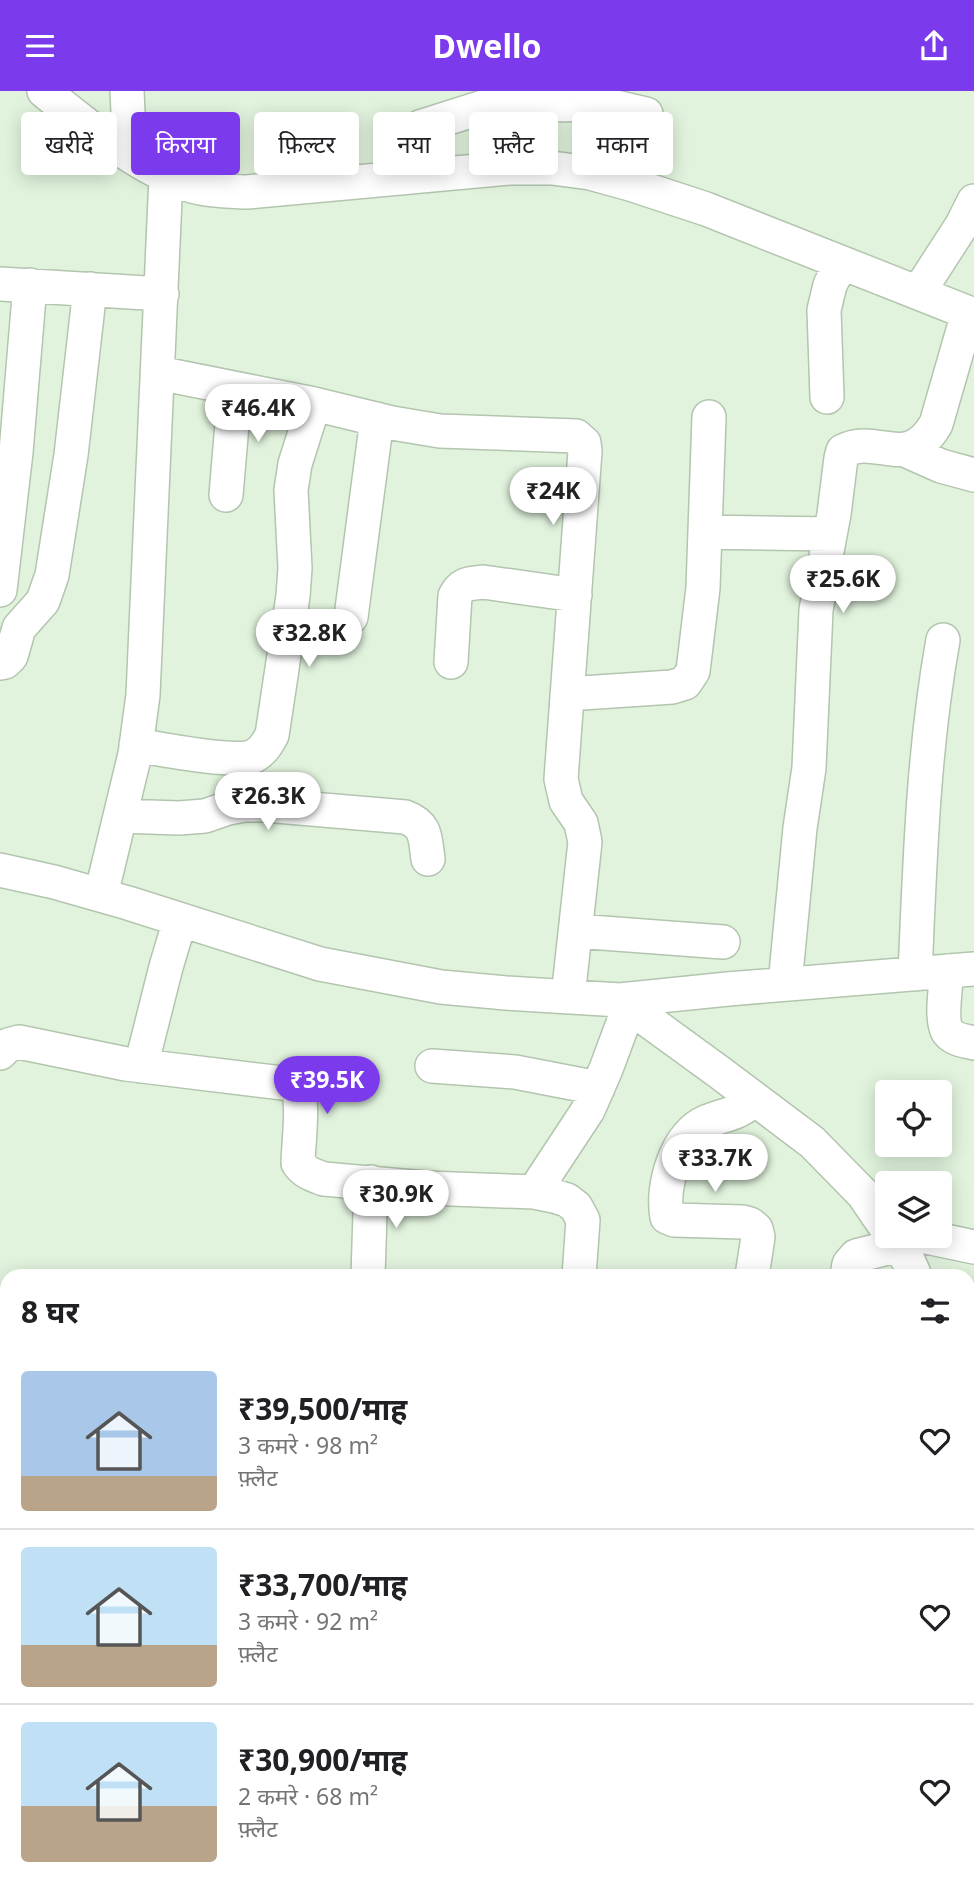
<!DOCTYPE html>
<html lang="hi">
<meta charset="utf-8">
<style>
body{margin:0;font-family:"Noto Sans","Noto Sans Devanagari",sans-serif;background:#f2f2f2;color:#202124;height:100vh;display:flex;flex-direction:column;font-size:26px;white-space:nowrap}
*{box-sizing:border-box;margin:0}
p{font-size:23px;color:#757577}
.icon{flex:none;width:38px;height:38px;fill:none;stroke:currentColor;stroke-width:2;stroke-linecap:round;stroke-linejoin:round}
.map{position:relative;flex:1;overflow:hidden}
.side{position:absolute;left:0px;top:1178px;width:975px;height:625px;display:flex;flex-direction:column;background:#fff;border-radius:21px 21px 0 0;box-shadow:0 4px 18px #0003}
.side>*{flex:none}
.guide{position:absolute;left:21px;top:21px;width:933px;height:63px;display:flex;gap:14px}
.fabs{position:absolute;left:875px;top:989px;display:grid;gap:14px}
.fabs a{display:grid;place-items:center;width:77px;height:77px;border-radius:7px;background:#fff;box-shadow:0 4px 18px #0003;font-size:35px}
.price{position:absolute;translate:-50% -60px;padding:0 16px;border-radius:24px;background:#fff;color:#222;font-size:23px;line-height:46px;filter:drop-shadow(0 2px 4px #0008)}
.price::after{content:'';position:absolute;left:50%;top:42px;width:21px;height:16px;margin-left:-10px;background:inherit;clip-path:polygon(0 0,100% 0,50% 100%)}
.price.current{background:#7c3aed;color:#fff}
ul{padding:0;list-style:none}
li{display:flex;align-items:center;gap:21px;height:175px;padding:0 21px}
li+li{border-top:2px solid #e0e0e0}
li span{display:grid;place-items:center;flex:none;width:196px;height:140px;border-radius:7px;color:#555}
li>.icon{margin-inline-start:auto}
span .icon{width:84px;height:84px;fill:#fffc;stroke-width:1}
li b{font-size:30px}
h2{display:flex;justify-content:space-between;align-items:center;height:84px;padding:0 21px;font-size:30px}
.tag{padding:0 24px;border-radius:7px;background:#fff;box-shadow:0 4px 18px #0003;font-size:24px;line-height:63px}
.tag.current{background:#7c3aed;color:#fff}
header{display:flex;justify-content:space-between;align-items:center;height:91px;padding:0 21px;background:#7c3aed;color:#fff;font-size:32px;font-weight:700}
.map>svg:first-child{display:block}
</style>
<header><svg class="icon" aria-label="menu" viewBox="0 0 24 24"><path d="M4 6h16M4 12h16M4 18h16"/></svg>Dwello<svg class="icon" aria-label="share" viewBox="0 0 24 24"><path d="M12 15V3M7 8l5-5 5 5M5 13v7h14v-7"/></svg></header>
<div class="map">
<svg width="974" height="1801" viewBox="0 0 974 1801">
<rect width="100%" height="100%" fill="#e1f3dd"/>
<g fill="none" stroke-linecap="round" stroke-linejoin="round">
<g stroke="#b3c5af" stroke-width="36">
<path id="minor" d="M 44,0 C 85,33 133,73 183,92 C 203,100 225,100 247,101 L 510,77 L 552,77 L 590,82 L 630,93 L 706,118 L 974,224
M 127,0 L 130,64
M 403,87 L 402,54 L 420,36 L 486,15 L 603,13 L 646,23
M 0,193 L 162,203
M 918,202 L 962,134 L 974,110
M 158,282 L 314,313 L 392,332 L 440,340 L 576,345 L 584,352 L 585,360 L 561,688 L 566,710 L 581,732 L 585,751 L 568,906
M 827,306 L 824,219 L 830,194 L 841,172
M 905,359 L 941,375 L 974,384
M 226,404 L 235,298
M 705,441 L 830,443
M 0,499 L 16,361 L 30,194
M 351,526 L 377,328
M 451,571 L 455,505 C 462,492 468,493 483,491 L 575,504
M 0,572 L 5,571 L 11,565 L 19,537 L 43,510 L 52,484 L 71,364 L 90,198
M 567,603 L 672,596 L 685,592 L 693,580 L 703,497 L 709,326
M 136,654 C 160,658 235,673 254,665 C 263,660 267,653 272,644 L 293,505 L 295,477 L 291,399 L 295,373 L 314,313
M 120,725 L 179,727 L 205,725 L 228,717 L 244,714 L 265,714 L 405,726 C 427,734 425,747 428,768
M 0,779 L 54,791 L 128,812 L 320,873 L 441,896 L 506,902 L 620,909 L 728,898 L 974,878
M 101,804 L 135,663 L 143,604 L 166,85
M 576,840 L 723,851
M 947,880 C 946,894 940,930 948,941 C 954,949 966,950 974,952
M 915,883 C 920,770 923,660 943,549
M 785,893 L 800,737 L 809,677 L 816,519 L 834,423 L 841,367 L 843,360 C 878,342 907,382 936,333 L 968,222
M 620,909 L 719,981 L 812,1051 L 863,1103 L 887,1138
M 0,962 L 8,954 L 19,951 L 126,973 L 291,993 C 292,994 294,995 296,996 C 305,1005 298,1057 298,1072 C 305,1082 313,1084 324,1088 L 425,1097 L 534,1101 L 554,1105 L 567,1109 L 576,1116 L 583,1129 L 579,1185
M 141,975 L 166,876 L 180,829
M 432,975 L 515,981 L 598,997
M 534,1101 L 588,1019 L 606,978 L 629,916
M 892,1144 L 908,1169 L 915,1185
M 917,1144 L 974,1156
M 368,1185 L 371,1091
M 752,1185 L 758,1146 L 756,1138 L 750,1133 L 743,1131 L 674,1129 L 667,1126 C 661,1095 676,1044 706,1031 C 727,1022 736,1025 755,1008
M 847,1185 L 849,1173 L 856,1165 L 899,1154
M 968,1328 L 974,1331
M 0,1366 L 7,1367
M 968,1523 L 974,1524
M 968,1603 L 974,1568
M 0,1620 L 7,1621
M 61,1801 L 62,1796
M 323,1801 L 323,1796
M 384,1801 L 385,1796
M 517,1801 L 518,1796
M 638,1801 L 638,1796"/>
</g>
<use href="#minor" stroke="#fff" stroke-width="33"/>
</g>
</svg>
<div class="fabs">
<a><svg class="icon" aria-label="locate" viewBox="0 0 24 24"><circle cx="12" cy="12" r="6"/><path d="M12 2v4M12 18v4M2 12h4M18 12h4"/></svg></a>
<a><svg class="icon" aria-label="layers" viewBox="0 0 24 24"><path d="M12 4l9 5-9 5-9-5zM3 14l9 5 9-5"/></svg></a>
</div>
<b class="price" style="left:258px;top:353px">₹46.4K</b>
<b class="price" style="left:553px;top:436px">₹24K</b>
<b class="price" style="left:843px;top:524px">₹25.6K</b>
<b class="price" style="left:309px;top:578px">₹32.8K</b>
<b class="price" style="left:268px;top:741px">₹26.3K</b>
<b class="price current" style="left:327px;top:1025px">₹39.5K</b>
<b class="price" style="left:715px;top:1103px">₹33.7K</b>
<b class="price" style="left:396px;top:1139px">₹30.9K</b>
<div class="guide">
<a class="tag">खरीदें</a>
<a class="tag current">किराया</a>
<a class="tag">फ़िल्टर</a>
<a class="tag">नया</a>
<a class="tag">फ़्लैट</a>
<a class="tag">मकान</a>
</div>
<section class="side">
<h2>8 घर<svg class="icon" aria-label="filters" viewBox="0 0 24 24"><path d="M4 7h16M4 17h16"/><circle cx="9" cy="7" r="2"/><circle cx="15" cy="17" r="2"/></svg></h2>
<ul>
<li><span style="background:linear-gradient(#a9c7e8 75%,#b9a48a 0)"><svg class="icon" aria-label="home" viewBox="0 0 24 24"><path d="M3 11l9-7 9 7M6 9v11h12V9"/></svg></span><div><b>₹39,500/माह</b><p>3 कमरे · 98 m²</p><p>फ़्लैट</p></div><svg class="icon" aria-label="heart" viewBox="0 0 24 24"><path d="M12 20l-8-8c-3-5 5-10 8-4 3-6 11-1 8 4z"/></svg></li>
<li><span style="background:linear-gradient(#bfe0f5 70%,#b9a48a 0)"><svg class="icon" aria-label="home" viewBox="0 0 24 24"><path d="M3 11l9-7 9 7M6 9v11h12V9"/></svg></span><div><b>₹33,700/माह</b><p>3 कमरे · 92 m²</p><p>फ़्लैट</p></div><svg class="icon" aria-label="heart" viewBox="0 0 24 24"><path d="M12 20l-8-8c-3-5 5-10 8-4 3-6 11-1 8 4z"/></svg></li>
<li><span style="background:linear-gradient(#bfe0f5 60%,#b9a48a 0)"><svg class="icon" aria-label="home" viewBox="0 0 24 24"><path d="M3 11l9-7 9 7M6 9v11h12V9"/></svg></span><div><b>₹30,900/माह</b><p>2 कमरे · 68 m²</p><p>फ़्लैट</p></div><svg class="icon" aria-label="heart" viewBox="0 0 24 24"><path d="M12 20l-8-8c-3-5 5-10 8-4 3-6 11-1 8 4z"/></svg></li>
</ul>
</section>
</div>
